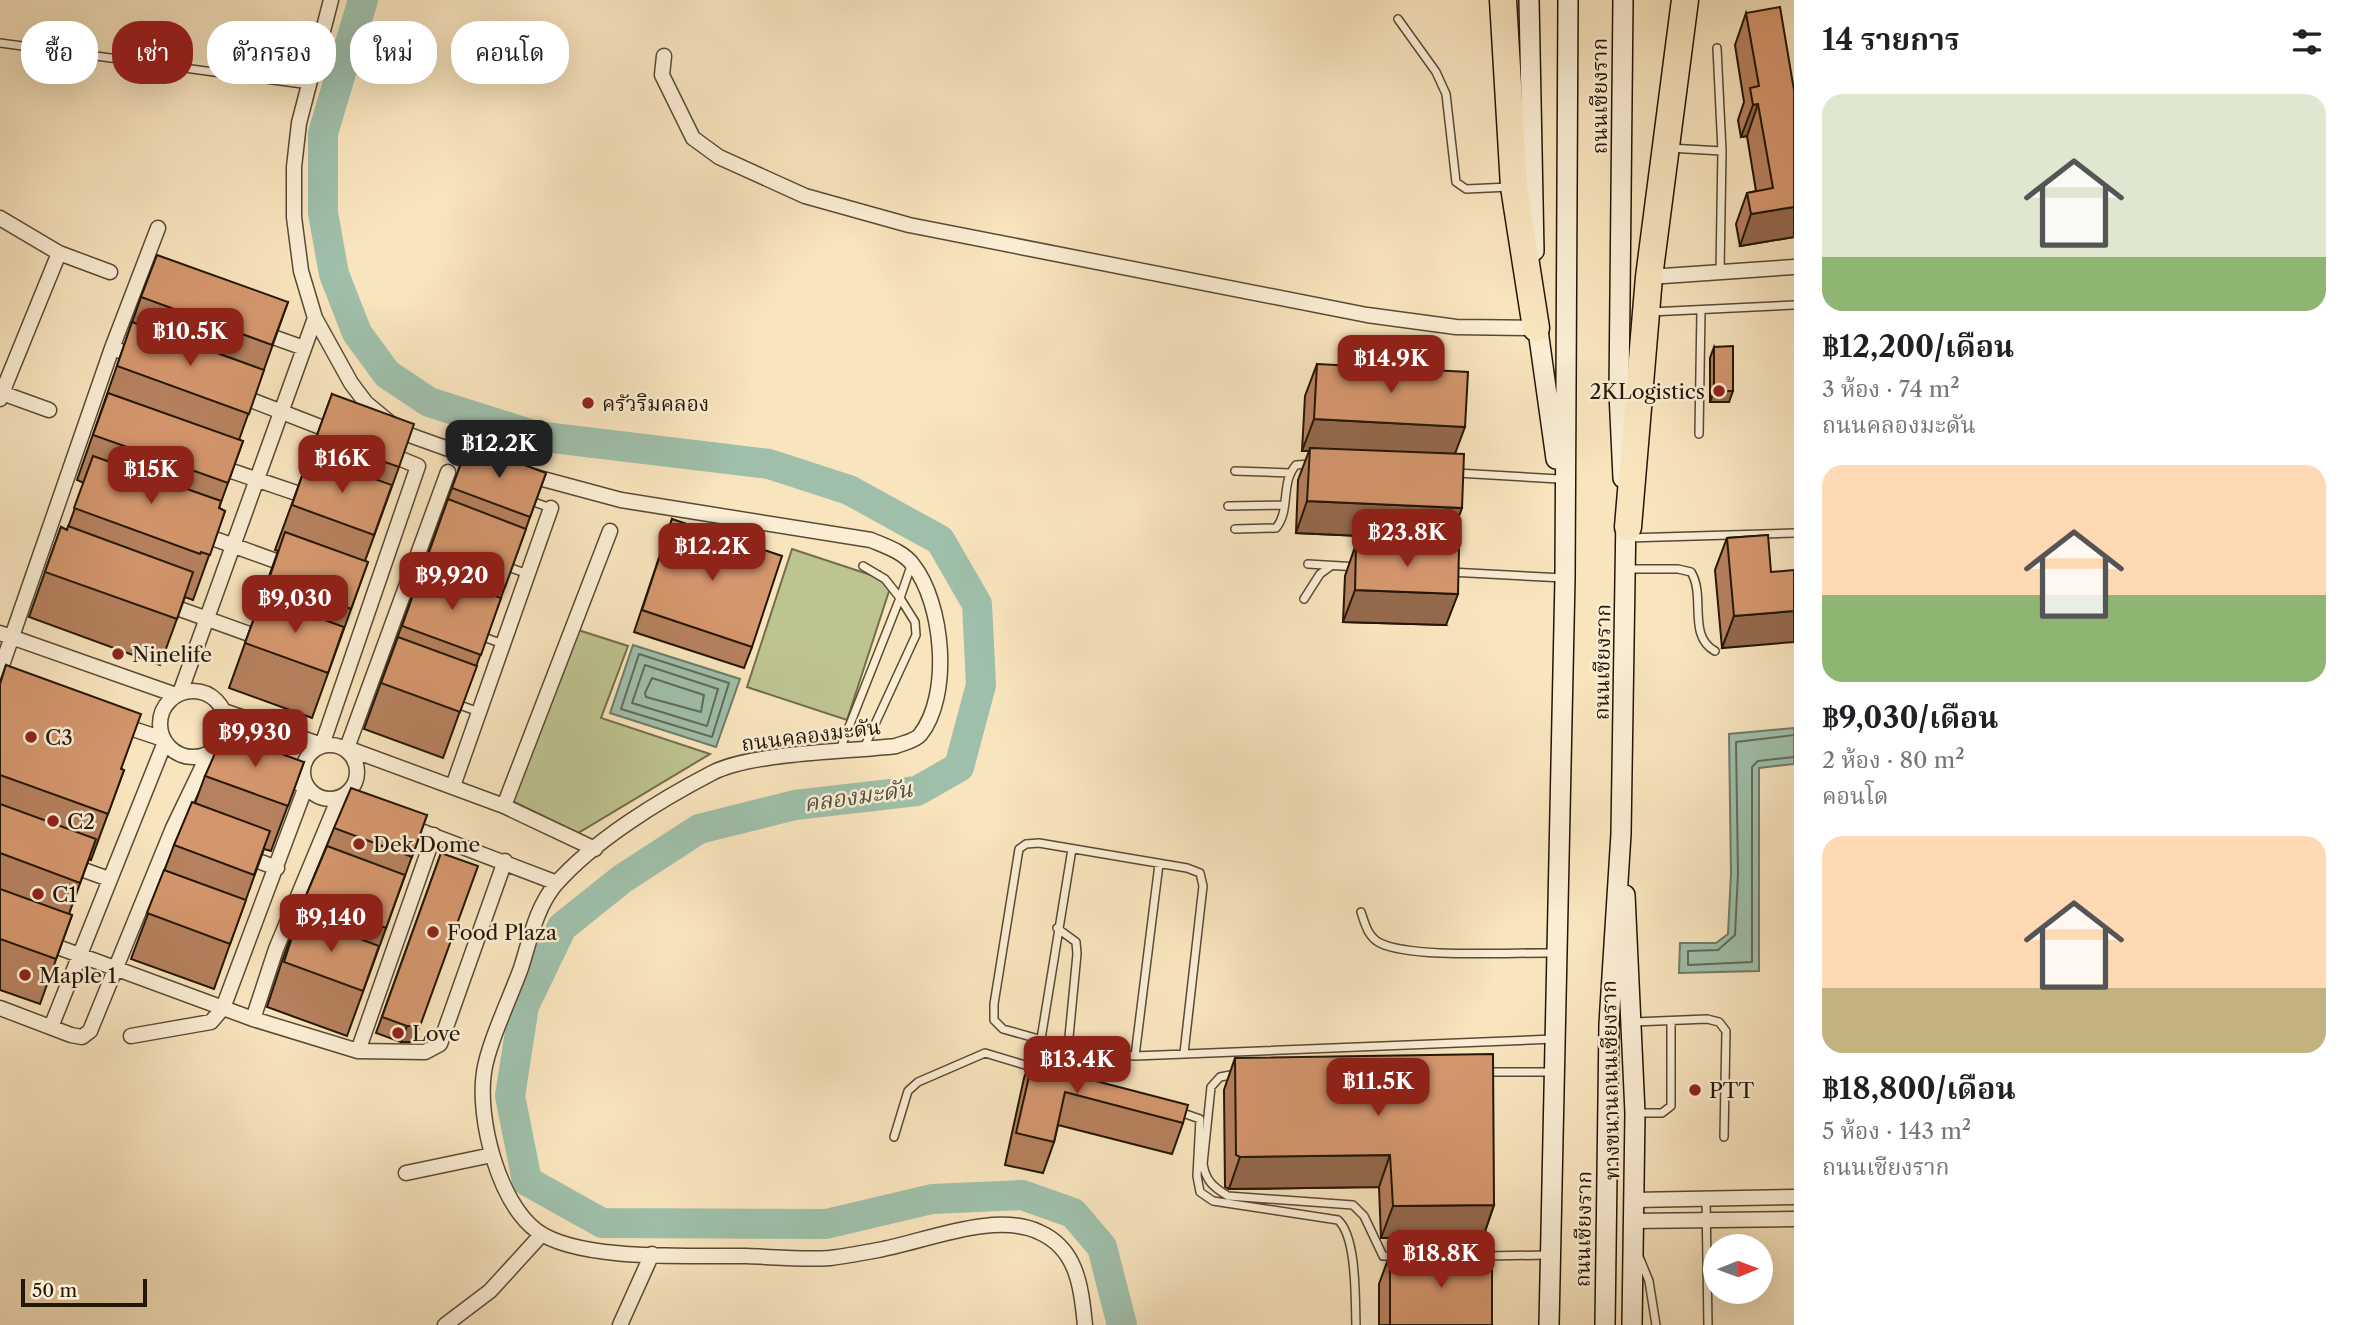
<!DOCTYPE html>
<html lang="th">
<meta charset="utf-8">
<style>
body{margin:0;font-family:"Libre Caslon Text","Noto Serif Thai",serif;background:#f6f6f6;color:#202124;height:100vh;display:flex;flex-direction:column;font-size:26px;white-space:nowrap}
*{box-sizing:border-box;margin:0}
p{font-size:23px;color:#757577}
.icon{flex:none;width:38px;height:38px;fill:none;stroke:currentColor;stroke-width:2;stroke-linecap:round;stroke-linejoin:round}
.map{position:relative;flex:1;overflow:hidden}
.details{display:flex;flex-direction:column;background:#fff;width:560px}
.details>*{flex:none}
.top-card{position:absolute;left:21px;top:21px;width:665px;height:63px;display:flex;gap:14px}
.needle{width:46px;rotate:89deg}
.tools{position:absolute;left:1703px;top:1234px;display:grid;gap:14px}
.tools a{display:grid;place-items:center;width:70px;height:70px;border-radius:50%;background:#fff;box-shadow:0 7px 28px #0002;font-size:35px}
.scale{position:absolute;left:21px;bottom:18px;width:126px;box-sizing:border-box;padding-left:7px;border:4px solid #241706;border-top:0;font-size:19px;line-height:24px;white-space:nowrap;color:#241706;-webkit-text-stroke:5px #faedd4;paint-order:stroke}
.price{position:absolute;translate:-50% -60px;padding:0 16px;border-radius:14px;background:#8f2418;color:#fff;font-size:23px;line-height:46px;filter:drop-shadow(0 2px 4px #0008)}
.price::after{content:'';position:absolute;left:50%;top:42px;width:21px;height:16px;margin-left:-10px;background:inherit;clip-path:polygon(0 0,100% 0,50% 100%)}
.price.selected{background:#222;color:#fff}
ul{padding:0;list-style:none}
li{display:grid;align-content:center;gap:14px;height:371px;padding:0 28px}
li span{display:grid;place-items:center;height:217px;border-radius:21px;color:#555}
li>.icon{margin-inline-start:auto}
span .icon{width:126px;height:126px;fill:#fffc;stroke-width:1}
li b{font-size:30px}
h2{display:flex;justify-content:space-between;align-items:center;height:84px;padding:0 28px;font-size:30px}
.chip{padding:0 24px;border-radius:28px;background:#fff;box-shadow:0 7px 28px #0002;font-size:24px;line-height:63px}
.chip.selected{background:#8f2418;color:#fff}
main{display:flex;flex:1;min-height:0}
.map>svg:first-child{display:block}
</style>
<main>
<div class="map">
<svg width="1794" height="1325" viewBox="0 0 1794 1325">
<rect width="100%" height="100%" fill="#f8e4bd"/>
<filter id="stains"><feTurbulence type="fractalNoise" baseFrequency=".00286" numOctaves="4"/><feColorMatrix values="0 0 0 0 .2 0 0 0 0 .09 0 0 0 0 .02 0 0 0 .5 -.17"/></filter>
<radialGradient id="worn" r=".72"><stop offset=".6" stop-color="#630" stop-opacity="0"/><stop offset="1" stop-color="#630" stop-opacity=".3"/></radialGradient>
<path fill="#bec490" stroke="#716e4b" stroke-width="2" d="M 792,549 L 892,582 L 847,720 L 747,687 Z
M 575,629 L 628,646 L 601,718 L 710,754 L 578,833 L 510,800 Z"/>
<path fill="#9fbfaa" stroke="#6e7c68" stroke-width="2" d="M 633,645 L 740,679 L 716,747 L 610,713 Z
M 1794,728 L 1794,764 L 1759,768 L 1759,971 L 1679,973 L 1680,943 L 1716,943 L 1728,934 L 1731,873 L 1729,734 Z"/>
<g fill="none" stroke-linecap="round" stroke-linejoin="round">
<path stroke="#626b58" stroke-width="2" d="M 639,654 L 729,683 L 712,737 L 621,709 Z
M 645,665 L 718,689 L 707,726 L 632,703 Z
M 652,678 L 704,695 L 701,712 L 646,697 L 645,693 Z
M 1794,735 L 1736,742 L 1738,873 L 1735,935 L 1718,950 L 1688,951 L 1688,965 L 1752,962 L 1752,767 L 1758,761 L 1794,757"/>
<path stroke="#9fbfaa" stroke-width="30" d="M 363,0 L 323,133 L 323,213 L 334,274 L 357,333 L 387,374 L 429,402 L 536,436 L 769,464 L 849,490 L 940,540 L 977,604 L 981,685 L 959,767 L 917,791 L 795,805 L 699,829 L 622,879 L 562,927 L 524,1006 L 510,1096 L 527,1181 L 602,1223 L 826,1224 L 932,1199 L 1022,1195 L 1073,1213 L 1102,1247 L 1122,1325"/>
<g stroke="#594a34" stroke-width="10">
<path id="lane" d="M 1398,19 L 1436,72 L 1446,94 L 1456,182 L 1466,189 L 1510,187
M 246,39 L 315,62
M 0,43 L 310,85
M 1717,48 L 1722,151 L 1720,272
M 1669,148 L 1722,151
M 1650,312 L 1794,305
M 1699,434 L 1701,310
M 1235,471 L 1290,473
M 1457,473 L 1559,479
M 528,500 L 551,508
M 1228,506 L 1284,505
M 1235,529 L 1276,528 C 1291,510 1280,483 1296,465 L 1312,464
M 1627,538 L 1794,533
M 1308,564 L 1358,567
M 505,566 L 528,574
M 1627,569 L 1678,569 L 1691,572 C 1706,596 1687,636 1715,651
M 1450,572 L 1564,578
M 1304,599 L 1320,574 L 1331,566
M 478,635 L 503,644
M 454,703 L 479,712
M 864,748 L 916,635 L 915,622 L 900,598 L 912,563
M 839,752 L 900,598 L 885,579 L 863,566
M 1361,912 C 1365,924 1368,937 1380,943 C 1412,959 1515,952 1555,953
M 1057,928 L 1076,942 L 1077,954 L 1068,1047
M 1634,1022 L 1707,1019 L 1719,1022 L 1726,1031 L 1724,1137
M 1041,1039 L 1072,849
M 1184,1053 L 1203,886 L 1200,873 L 1187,868 L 1039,843 L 1026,844 L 1019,849 L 994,1004 L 994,1020 L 1003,1029 L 1085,1052 L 1135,1056 L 1554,1039
M 1135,1056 L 1159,864
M 1486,1072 L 1551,1072
M 1236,1074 L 1220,1077 L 1211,1087 L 1203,1164 C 1206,1181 1213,1187 1228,1196 L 1353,1205 L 1364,1216 L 1383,1256 L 1398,1256
M 1177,1111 L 1200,1119 L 1197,1176 L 1200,1192 L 1213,1201 L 1338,1220 C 1357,1237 1355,1299 1356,1325
M 1635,1113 L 1662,1113 L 1671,1106 L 1671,1021
M 894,1137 L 908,1091 L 918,1082 L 985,1053 L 1035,1068
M 1706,1199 L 1708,1325
M 1484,1256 L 1549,1255
M 1640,1259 L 1649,1281 L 1656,1325"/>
</g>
<g stroke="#594a34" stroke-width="17">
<path id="street" d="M 331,0 L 299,123 L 294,167 L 294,217 L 301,271 L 315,318 L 351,383 L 366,403 L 401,432 L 482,461
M 664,56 L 662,75 L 693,138 L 719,157 L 805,196 L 909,225 L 1367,315 L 1456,327 L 1536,328
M 0,218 L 59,253 L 2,393
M 59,253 L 110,272
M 1649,277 L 1794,267
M 259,332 L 304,348
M 112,348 L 137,357
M 238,395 L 336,433
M 0,399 L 2,393 L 49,410
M 214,465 L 314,499
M 448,472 L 347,748 L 504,806 L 595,849
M 528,475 L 621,500 L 871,540 C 885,546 904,552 913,565 C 943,603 952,695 920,735 C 915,741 903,743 896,746 C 847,752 753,752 712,773 C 660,800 593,841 555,885 C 536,908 530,940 521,968 C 511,996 488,1044 484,1072 C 477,1118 498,1202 537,1231 C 580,1262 693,1255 747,1256 C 774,1257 803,1260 830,1258 C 846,1256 862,1253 878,1250 C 924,1242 995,1211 1039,1232 C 1078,1249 1081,1288 1085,1325
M 198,533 L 290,566
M 163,603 L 266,640
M 0,633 L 176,695
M 0,671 L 112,348 L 158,228
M160 724a33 33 0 1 1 66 0a33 33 0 1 1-66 0Z
M 180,693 L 315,318
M 224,711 L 322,745 L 418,466 L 384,452
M 118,724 L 163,739
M303 772a27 27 0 1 1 54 0a27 27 0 1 1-54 0Z
M 453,786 L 551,508
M 504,806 L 610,531
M 405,825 L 557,883
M 242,855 L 277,868
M 67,864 L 109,879
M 44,942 L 253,1019 L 358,1051 L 425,1052 L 440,1044 L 505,861
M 0,1008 L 71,1035 L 82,1037 L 90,1031 L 173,828 L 208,755
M 253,1019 L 276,949 L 338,800 L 363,809
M 51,1027 L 165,742
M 131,1036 L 211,1022 L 223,1008 L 306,786 L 279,776
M 358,1051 L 434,835
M 406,1173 L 492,1155
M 1634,1200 L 1794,1197
M 1633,1221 L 1794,1219
M 445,1325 L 490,1291 L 542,1234
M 620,1325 L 652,1254"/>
</g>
<g stroke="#241706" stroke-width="22">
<path id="secondary" d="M 1529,0 L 1534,251
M 1536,316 L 1556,459
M 1623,478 L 1619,393 L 1623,0
M 1625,895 L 1635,1113 L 1632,1325
M 1549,1325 L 1565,578 L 1568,0
M 1605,1325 L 1609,1024 L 1621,834 L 1626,515"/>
</g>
<g stroke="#241706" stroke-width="29">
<path id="highway" d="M 1503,0 L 1514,187 L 1536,328
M 1628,527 L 1649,277 L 1685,0"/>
</g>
<use href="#lane" stroke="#faedd4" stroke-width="7"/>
<use href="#street" stroke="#faedd4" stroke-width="14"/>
<use href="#secondary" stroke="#faedd4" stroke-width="19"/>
<use href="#highway" stroke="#f8e4bd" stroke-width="26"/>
</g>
<path fill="#b6815e" stroke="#241706" stroke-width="2" d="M 1746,13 L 1794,237 L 1740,246 L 1736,224 L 1747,193 L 1756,191 L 1747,136 L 1741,137 L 1738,120 L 1744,102 L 1735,45 Z
M 141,297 L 288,302 L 239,440 L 243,441 L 219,508 L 225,511 L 193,600 L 185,597 L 160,665 L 29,617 L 61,527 L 67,530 L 84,483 L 77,480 Z
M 1714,347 L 1729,402 L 1710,402 L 1710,358 Z
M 1317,364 L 1455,454 L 1450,540 L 1296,533 L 1298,480 L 1309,451 L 1302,451 L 1305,396 Z
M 332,394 L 399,467 L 365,561 L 368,562 L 312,718 L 229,688 L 278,551 L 275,550 Z
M 468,444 L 546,473 L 443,758 L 364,729 Z
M 672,519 L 752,647 L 744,668 L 634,632 Z
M 1768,535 L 1722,648 L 1715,570 L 1727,538 Z
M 1356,544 L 1446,625 L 1343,622 L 1345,576 Z
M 6,665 L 121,769 L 124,770 L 91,860 L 89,859 L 69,914 L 72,915 L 40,1004 L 0,990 L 0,682 Z
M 304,762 L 271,851 L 264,849 L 214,989 L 131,959 L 174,845 L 195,803 L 205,776 Z
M 427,815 L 347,1036 L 267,1007 L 282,961 L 305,898 L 334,828 Z
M 441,853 L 414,1042 L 401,1042 L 376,1033 Z
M 1036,1046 L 1069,1074 L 1183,1123 L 1172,1154 L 1058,1125 L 1054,1142 L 1043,1173 L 1005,1165 L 1024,1078 Z
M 1235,1058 L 1494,1205 L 1483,1237 L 1381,1238 L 1379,1187 L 1229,1189 L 1225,1187 L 1224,1090 Z
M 1390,1254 L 1492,1325 L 1379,1325 L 1379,1284 Z"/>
<path fill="#94694c" stroke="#241706" stroke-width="2" d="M 1758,104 L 1747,136 L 1741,137 L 1753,105 Z
M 1794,207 L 1794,237 L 1740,246 L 1751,214 Z
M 1714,391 L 1733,391 L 1729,402 L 1710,402 Z
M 1314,419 L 1465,427 L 1453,459 L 1310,448 L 1309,451 L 1302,451 Z
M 1307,501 L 1462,508 L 1450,540 L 1296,533 Z
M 1355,590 L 1458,594 L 1446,625 L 1343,622 Z
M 1794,611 L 1794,642 L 1722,648 L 1734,616 Z
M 407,1026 L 420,1026 L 414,1042 L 401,1042 Z
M 1390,1155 L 1379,1187 L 1229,1189 L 1240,1157 Z
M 1494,1205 L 1483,1237 L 1381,1238 L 1393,1206 Z"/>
<path fill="#d4966d" stroke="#241706" stroke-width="2" d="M 1780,7 L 1794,90 L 1794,207 L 1751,214 L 1747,193 L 1773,188 L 1758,104 L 1753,105 L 1750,88 L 1759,86 L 1746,13 Z
M 157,255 L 288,302 L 272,345 L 141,297 Z
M 132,322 L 264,370 L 249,414 L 117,366 Z
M 1733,346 L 1733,391 L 1714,391 L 1714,347 Z
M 1317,364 L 1468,372 L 1465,427 L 1314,419 Z
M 108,393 L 243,441 L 228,483 L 93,435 Z
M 332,394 L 414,424 L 399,467 L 316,438 Z
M 468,444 L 546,473 L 530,517 L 452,488 Z
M 1310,448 L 1464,454 L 1462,508 L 1307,501 Z
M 93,456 L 221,501 L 219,508 L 225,511 L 210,555 L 201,552 L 200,554 L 74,508 Z
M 309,456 L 392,485 L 374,535 L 292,505 Z
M 448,499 L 526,529 L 505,587 L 427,558 Z
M 672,519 L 782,556 L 752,647 L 642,610 Z
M 68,526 L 193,572 L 177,619 L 45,572 L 61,527 L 67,530 Z
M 285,532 L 368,562 L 351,609 L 269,579 Z
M 1768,535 L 1771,572 L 1794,570 L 1794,611 L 1734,616 L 1727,538 Z
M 1356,544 L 1459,548 L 1458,594 L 1355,590 Z
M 422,570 L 501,598 L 481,655 L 402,626 Z
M 262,597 L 344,627 L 328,673 L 245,643 Z
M 398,637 L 477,666 L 460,712 L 381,683 Z
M 6,665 L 141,714 L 121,769 L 124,770 L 108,814 L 0,775 L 0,684 Z
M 224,733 L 304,762 L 288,806 L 205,776 Z
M 351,788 L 427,815 L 412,857 L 334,828 Z
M 192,802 L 270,831 L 254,875 L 174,845 Z
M 0,804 L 96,839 L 80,883 L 0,853 Z
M 327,846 L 405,875 L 386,928 L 305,898 Z
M 441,853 L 478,866 L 420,1026 L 407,1026 L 382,1017 Z
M 164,870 L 246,900 L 230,944 L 147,913 Z
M 0,889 L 72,915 L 56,959 L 0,939 Z
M 299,916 L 379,946 L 363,991 L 284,962 Z
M 1036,1046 L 1074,1054 L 1069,1074 L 1188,1105 L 1183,1123 L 1065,1092 L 1054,1142 L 1016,1133 Z
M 1493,1054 L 1494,1205 L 1393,1206 L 1390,1155 L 1240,1157 L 1236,1155 L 1235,1058 Z
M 1390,1254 L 1492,1254 L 1492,1325 L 1390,1325 Z"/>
<g fill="#8f2418" stroke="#faedd4" stroke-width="2.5">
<circle cx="1719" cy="391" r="7"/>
<circle cx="588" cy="403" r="7"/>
<circle cx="118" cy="654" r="7"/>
<circle cx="31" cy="737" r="7"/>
<circle cx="53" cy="821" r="7"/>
<circle cx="359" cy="844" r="7"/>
<circle cx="38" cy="894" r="7"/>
<circle cx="433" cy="932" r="7"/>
<circle cx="25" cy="975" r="7"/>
<circle cx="398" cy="1033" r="7"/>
<circle cx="1695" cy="1090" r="7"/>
</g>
<g text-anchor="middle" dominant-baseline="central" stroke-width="5" stroke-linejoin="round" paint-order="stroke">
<g font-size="21" fill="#241706" stroke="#faedd4">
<text transform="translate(1599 96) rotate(-90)">ถนนเชียงราก</text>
<text transform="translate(1602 662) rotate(-89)">ถนนเชียงราก</text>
<text transform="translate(811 735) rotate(-7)">ถนนคลองมะดัน</text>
<text transform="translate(1610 1080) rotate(-91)">ทางขนานถนนเชียงราก</text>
<text transform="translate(1583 1229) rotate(-89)">ถนนเชียงราก</text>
</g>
<g font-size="21" fill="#241706" stroke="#faedd4" text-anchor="start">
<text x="1705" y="391" text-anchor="end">2KLogistics</text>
<text x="602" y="403">ครัวริมคลอง</text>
<text x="132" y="654">Ninelife</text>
<text x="45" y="737">C3</text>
<text x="67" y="821">C2</text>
<text x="373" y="844">Dek Dome</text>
<text x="52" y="894">C1</text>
<text x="447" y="932">Food Plaza</text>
<text x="39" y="975">Maple 1</text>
<text x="412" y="1033">Love</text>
<text x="1709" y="1090">PTT</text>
</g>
<g font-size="23" font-style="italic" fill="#4f523f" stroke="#faedd4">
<text transform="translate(858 796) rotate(-8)">คลองมะดัน</text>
</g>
</g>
<rect width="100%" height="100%" filter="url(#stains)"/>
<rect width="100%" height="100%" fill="url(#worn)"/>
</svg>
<div class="tools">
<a><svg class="needle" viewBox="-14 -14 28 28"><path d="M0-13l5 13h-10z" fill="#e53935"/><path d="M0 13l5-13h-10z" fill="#757577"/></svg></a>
</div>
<div class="scale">50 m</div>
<b class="price" style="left:190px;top:368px">฿10.5K</b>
<b class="price" style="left:1391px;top:395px">฿14.9K</b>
<b class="price selected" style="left:499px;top:480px">฿12.2K</b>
<b class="price" style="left:342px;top:495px">฿16K</b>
<b class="price" style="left:151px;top:506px">฿15K</b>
<b class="price" style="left:1407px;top:569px">฿23.8K</b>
<b class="price" style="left:712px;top:583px">฿12.2K</b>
<b class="price" style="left:452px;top:612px">฿9,920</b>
<b class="price" style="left:295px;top:635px">฿9,030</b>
<b class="price" style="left:255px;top:769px">฿9,930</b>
<b class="price" style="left:331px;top:954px">฿9,140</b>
<b class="price" style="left:1077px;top:1096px">฿13.4K</b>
<b class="price" style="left:1378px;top:1118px">฿11.5K</b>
<b class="price" style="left:1441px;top:1290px">฿18.8K</b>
<div class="top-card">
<a class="chip">ซื้อ</a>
<a class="chip selected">เช่า</a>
<a class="chip">ตัวกรอง</a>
<a class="chip">ใหม่</a>
<a class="chip">คอนโด</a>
</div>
</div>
<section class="details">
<h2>14 รายการ<svg class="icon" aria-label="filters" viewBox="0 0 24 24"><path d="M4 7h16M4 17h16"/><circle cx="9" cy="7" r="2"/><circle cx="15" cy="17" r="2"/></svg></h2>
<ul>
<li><span style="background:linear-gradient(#dfe7d0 75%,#8fb573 0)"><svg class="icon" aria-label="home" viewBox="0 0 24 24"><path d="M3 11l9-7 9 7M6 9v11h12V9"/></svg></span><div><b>฿12,200/เดือน</b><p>3 ห้อง · 74 m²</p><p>ถนนคลองมะดัน</p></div></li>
<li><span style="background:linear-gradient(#ffd9b3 60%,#8fb573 0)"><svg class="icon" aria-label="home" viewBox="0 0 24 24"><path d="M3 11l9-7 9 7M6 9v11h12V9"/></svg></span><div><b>฿9,030/เดือน</b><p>2 ห้อง · 80 m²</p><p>คอนโด</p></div></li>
<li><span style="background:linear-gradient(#ffd9b3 70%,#c2b280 0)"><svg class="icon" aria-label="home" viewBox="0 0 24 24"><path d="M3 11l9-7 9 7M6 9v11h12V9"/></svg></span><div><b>฿18,800/เดือน</b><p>5 ห้อง · 143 m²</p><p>ถนนเชียงราก</p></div></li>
</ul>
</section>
</main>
